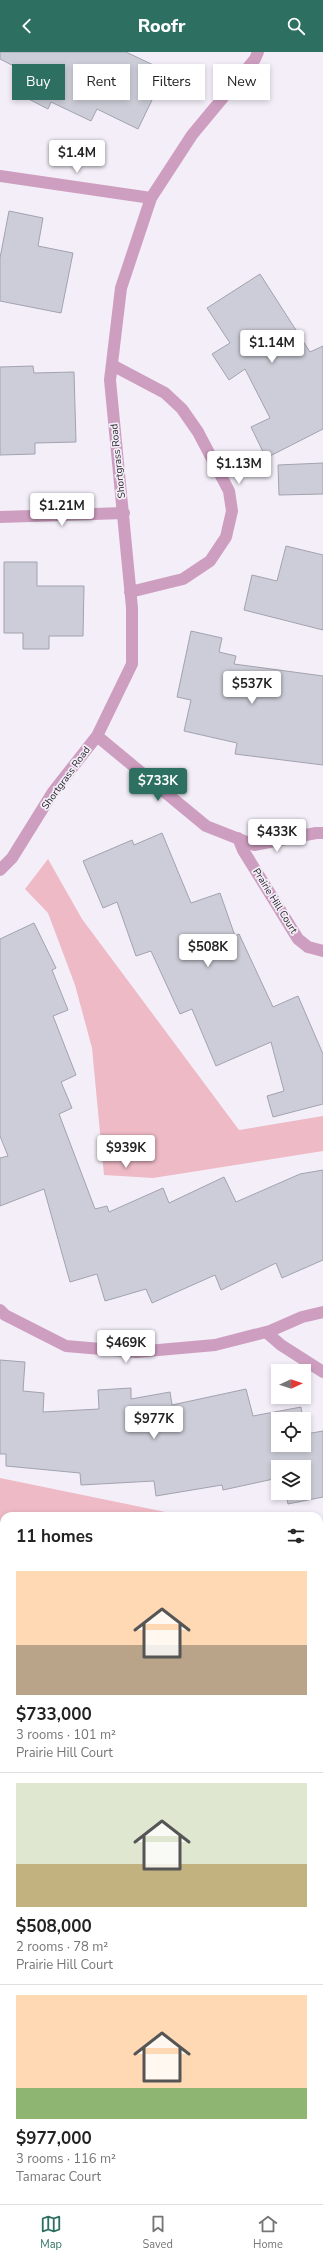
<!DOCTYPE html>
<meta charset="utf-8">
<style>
body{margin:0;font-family:"Nunito Sans",sans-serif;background:#f2f2f2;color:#222;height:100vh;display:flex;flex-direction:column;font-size:15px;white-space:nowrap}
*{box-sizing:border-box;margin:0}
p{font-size:13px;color:#767676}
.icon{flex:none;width:22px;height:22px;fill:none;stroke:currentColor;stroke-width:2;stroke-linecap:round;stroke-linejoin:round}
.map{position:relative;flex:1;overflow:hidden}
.drawer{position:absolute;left:0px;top:1460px;width:323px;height:692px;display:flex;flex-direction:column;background:#fff;border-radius:12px 12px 0 0;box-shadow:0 2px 6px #0003}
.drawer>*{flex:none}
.guide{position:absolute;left:12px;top:12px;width:299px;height:36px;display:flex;gap:8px}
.needle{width:26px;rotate:87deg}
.buttons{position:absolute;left:271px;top:1312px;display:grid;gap:8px}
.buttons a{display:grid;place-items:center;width:40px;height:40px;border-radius:0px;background:#fff;box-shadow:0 2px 6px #0003;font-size:20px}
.price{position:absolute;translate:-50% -34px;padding:0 9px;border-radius:4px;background:#fff;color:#222;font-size:13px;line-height:26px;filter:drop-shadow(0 1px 2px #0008)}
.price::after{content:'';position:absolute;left:50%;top:24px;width:12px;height:9px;margin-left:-6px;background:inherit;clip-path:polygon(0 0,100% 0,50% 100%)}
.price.current{background:#2d7061;color:#fff}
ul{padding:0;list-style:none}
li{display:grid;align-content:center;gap:8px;height:212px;padding:0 16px}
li+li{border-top:1px solid #e0e0e0}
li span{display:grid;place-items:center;height:124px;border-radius:0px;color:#555}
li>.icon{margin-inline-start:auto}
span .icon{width:72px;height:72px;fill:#fffc;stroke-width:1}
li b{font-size:17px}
h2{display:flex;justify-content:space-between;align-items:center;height:48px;padding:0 16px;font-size:17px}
.pill{padding:0 14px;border-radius:0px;background:#fff;box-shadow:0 2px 6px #0003;font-size:14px;line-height:36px}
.pill.current{background:#2d7061;color:#fff}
header{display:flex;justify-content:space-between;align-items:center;height:52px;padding:0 16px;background:#2d7061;color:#fff;font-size:18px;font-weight:800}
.tabs{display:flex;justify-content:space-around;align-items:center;height:56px;border-top:1px solid #e0e0e0;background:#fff;font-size:11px;color:#767676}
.tabs a{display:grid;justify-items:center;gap:2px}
.tabs .current{color:#2d7061}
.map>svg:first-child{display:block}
</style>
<header><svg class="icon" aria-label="back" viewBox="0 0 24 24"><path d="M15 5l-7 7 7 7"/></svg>Roofr<svg class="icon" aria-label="search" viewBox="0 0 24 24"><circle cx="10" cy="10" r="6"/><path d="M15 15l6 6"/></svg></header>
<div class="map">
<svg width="323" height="2152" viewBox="0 0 323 2152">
<rect width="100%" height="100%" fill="#f3eef8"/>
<path fill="#eebac6" d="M 48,807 L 82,867 L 239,1078 L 323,1064 L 323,1099 L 153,1126 L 104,1123 L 92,996 L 75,933 L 48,861 L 25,837 Z
M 0,1426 L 185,1464 L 4,1464 L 4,1764 L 0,1761 Z
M 319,1489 L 323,1489 L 323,1905 L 319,1906 Z"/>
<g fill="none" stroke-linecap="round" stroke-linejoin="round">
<path stroke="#a3c8fb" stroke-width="8" d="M 0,1984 L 4,2012
M 26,2148 L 28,2152"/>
</g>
<path fill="#cccdd8" stroke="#a2a3ae" d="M 0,0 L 126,0 L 166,19 L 138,77 L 97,57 L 91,69 L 51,50 L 48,57 L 19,42 L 29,22 L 0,7 Z
M 9,159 L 43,166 L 38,194 L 73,201 L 61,261 L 0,249 L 0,206 Z
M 260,222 L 310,300 L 323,294 L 323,377 L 266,406 L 251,375 L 270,366 L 245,317 L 229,328 L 212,302 L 230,291 L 207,256 Z
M 33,314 L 34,321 L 74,320 L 76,390 L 35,391 L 35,402 L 0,403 L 0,315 Z
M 323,411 L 323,442 L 279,443 L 278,413 Z
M 286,494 L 323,503 L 323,578 L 244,558 L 252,523 L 277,529 Z
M 4,510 L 37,510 L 37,534 L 84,534 L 83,584 L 49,584 L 49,597 L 23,597 L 23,581 L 4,581 Z
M 191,579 L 222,586 L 219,600 L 236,604 L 234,612 L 323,624 L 323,713 L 235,702 L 237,691 L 184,679 L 191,648 L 177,645 Z
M 162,781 L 191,851 L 220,841 L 235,884 L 239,882 L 273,955 L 298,944 L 323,1002 L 323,1052 L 273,1065 L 267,1044 L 284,1039 L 271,990 L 216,1014 L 192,957 L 180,962 L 151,899 L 136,904 L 117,850 L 103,856 L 83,809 L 132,788 L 134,793 Z
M 34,871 L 56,916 L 52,918 L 68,958 L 53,964 L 76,1023 L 61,1030 L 72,1056 L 59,1062 L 95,1157 L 107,1154 L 109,1160 L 163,1136 L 169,1151 L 224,1125 L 236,1150 L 300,1122 L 323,1118 L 323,1208 L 282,1226 L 276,1211 L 221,1238 L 215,1223 L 152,1251 L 146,1237 L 105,1249 L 97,1222 L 70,1230 L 44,1137 L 0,1154 L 0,1106 L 8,1104 L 0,1084 L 0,887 Z
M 0,1308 L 25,1310 L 23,1339 L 44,1341 L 43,1360 L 99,1357 L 98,1338 L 131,1336 L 131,1347 L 170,1340 L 172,1353 L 246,1337 L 253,1364 L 301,1355 L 303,1367 L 278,1367 L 278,1393 L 304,1393 L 304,1372 L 306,1382 L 323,1379 L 323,1445 L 288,1452 L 286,1441 L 304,1441 L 304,1415 L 278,1415 L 278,1426 L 223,1438 L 222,1433 L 156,1444 L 154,1429 L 81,1433 L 80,1421 L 6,1414 L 6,1402 L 0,1402 Z"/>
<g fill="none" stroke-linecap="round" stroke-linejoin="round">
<path stroke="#ce9ec1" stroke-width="12" d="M 0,124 L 151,146
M 112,313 L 165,341 L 182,357 L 198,380 L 229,439 L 232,459 L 226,485 L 210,509 L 183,527 L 130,540
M 0,465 L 124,461
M 97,684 L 206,774 L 254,793 L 316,781 L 323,781
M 238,786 L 243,798 L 298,887 L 308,895 L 323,899
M 0,818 L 12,806 L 53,740 L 97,684 L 132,612 L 132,556 L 110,328 L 121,236 L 151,146 L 192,83 L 255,7 L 258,0
M 0,1258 L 5,1263 L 66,1294 L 136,1300 L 215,1293 L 270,1279 L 302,1265 L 323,1260
M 266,1280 L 281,1293 L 323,1320
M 319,1920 L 323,1920
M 0,1938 L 4,1938"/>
</g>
<g text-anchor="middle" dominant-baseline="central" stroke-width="3.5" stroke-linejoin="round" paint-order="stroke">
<g font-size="10" fill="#272529" stroke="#f3eef8">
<text transform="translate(118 409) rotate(-96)">Shortgrass Road</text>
<text transform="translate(66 726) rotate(-54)">Shortgrass Road</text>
<text transform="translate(275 849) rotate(58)">Prairie Hill Court</text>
</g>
</g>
</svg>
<div class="buttons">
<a><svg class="needle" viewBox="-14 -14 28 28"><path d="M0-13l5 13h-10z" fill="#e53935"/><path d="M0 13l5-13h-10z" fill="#767676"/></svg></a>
<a><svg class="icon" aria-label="locate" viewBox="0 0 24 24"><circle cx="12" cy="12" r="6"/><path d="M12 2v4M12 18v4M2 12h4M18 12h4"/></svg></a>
<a><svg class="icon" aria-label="layers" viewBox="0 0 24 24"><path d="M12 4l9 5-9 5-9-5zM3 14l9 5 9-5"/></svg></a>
</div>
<b class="price" style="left:77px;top:122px">$1.4M</b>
<b class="price" style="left:272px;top:312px">$1.14M</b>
<b class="price" style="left:239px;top:433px">$1.13M</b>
<b class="price" style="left:62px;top:475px">$1.21M</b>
<b class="price" style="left:252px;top:653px">$537K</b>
<b class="price current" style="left:158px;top:750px">$733K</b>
<b class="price" style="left:277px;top:801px">$433K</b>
<b class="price" style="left:208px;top:916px">$508K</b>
<b class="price" style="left:126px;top:1117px">$939K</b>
<b class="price" style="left:126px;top:1312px">$469K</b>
<b class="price" style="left:154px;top:1388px">$977K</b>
<div class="guide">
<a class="pill current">Buy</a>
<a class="pill">Rent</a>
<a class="pill">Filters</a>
<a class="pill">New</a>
</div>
<section class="drawer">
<h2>11 homes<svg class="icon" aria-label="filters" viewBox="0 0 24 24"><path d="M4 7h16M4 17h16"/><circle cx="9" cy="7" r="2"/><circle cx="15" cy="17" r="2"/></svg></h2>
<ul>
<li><span style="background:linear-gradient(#ffd9b3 60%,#b9a48a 0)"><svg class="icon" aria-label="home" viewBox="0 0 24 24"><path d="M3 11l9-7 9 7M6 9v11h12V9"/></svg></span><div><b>$733,000</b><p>3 rooms · 101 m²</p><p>Prairie Hill Court</p></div></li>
<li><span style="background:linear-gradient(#dfe7d0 65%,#c2b280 0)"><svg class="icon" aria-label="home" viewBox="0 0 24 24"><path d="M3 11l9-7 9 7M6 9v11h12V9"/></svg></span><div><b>$508,000</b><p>2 rooms · 78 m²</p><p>Prairie Hill Court</p></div></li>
<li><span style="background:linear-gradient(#ffd9b3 75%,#8fb573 0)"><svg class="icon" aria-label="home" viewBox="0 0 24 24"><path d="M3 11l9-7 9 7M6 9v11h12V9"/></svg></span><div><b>$977,000</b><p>3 rooms · 116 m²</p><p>Tamarac Court</p></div></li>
</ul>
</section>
</div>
<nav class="tabs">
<a class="current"><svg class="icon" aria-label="map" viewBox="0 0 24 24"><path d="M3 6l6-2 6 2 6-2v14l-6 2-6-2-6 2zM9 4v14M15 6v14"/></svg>Map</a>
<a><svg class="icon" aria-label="saved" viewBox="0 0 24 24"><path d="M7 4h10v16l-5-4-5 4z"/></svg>Saved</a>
<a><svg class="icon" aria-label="home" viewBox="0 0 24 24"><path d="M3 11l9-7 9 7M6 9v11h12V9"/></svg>Home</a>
</nav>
